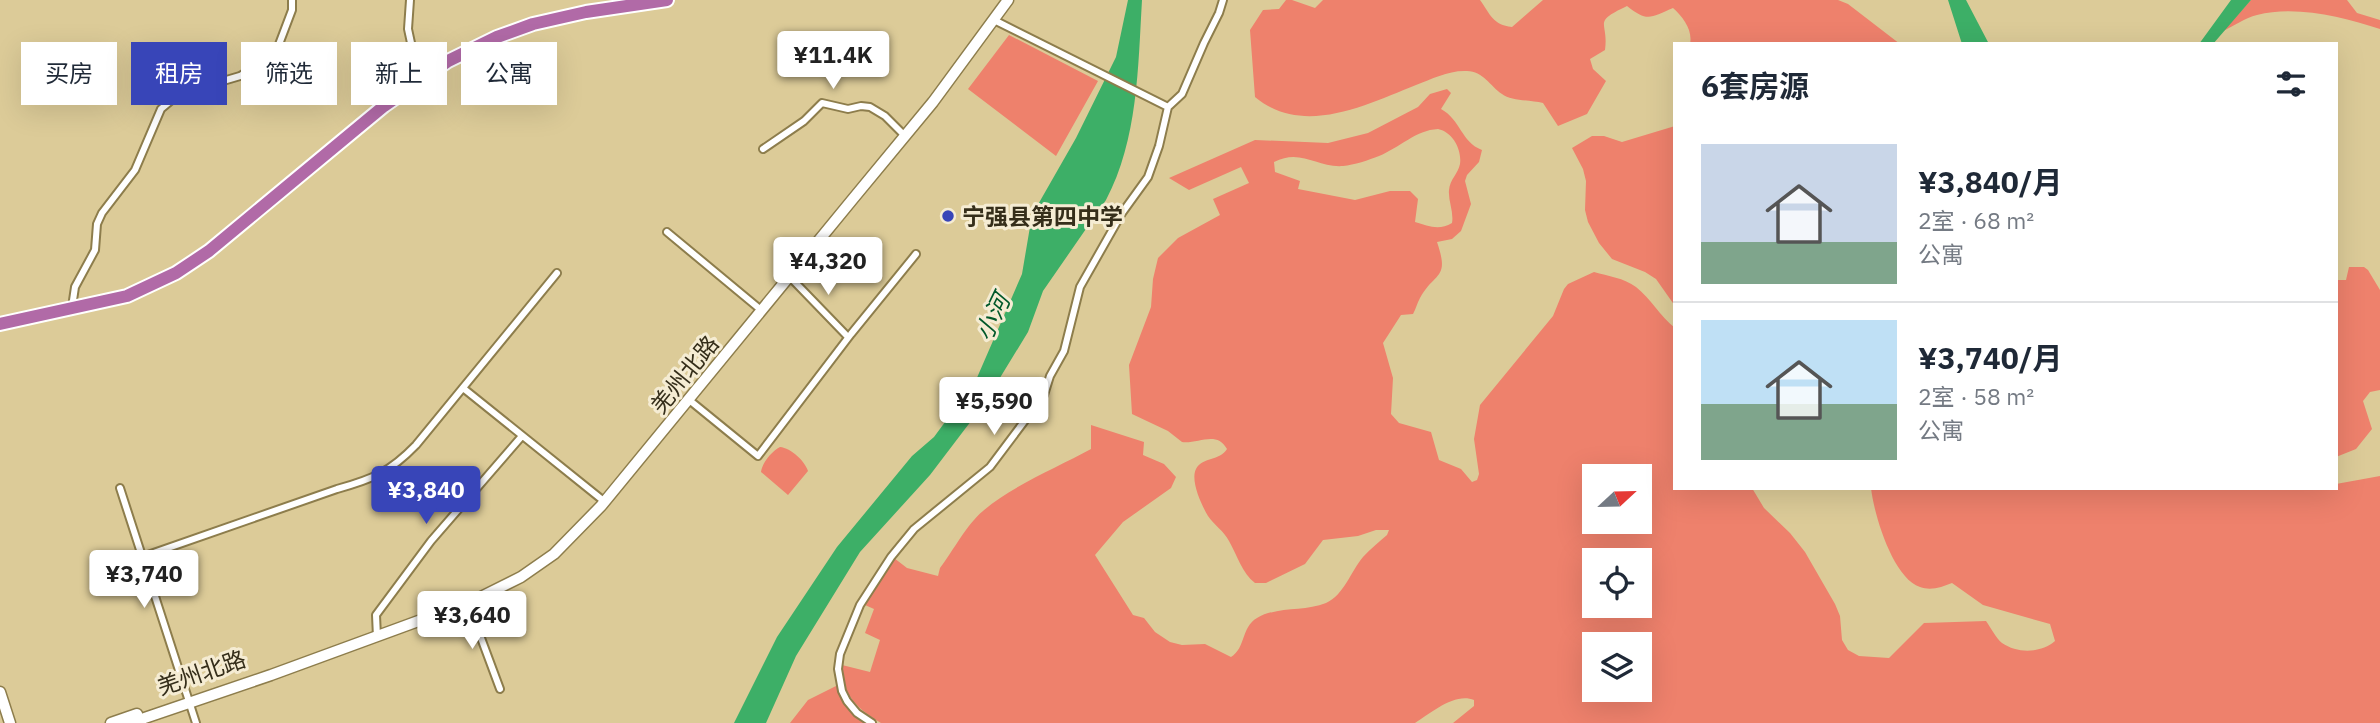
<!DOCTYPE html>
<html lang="zh">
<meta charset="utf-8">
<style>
body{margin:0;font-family:"IBM Plex Sans","Noto Sans SC",sans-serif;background:#f6f6f7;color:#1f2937;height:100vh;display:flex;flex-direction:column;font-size:26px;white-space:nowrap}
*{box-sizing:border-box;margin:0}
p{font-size:23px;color:#747a83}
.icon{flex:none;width:38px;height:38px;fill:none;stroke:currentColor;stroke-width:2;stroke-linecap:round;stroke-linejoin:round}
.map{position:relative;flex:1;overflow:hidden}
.drawer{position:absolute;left:1673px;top:42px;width:665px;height:448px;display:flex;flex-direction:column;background:#fff;border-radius:0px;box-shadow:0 7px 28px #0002}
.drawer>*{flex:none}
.hud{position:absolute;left:21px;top:42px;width:665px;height:63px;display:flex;gap:14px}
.needle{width:46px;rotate:68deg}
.fabs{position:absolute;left:1582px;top:464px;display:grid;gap:14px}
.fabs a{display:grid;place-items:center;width:70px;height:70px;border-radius:0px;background:#fff;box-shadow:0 7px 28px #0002;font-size:35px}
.price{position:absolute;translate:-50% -60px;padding:0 16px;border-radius:7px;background:#fff;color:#222;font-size:23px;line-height:46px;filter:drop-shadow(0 2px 4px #0008)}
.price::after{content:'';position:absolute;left:50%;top:42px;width:21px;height:16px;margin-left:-10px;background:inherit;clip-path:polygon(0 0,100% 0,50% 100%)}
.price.active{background:#3845b8;color:#fff}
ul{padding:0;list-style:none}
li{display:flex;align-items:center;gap:21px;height:175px;padding:0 28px}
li+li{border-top:2px solid #e0e1e3}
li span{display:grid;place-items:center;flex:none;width:196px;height:140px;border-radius:0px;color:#555}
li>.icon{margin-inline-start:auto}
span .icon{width:84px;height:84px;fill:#fffc;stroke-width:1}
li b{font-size:30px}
h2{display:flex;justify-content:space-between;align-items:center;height:84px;padding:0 28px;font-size:30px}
.pill{padding:0 24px;border-radius:0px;background:#fff;box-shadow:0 7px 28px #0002;font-size:24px;line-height:63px}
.pill.active{background:#3845b8;color:#fff}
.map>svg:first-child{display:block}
</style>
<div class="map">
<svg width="2380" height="723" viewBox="0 0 2380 723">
<rect width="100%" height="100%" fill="#dccb98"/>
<path fill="#ee816c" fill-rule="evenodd" d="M 1286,0 L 1292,0 L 1315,8 L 1323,0 L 1480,0 C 1490,14 1493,25 1512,27 L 1543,0 L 1838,0 L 1848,4 L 1900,44 L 1690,44 C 1693,30 1683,17 1673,8 C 1651,17 1648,23 1627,6 C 1591,23 1609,21 1605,50 L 1590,59 L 1593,69 L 1606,81 L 1587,114 L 1558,126 L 1543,103 C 1531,100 1511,101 1502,94 C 1490,86 1483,71 1467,71 C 1449,70 1432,79 1416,85 C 1366,105 1303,137 1255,97 L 1250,30 L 1263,10 L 1279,9 Z
M 2251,0 L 2347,0 L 2357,13 L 2380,20 L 2380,29 C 2343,17 2296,5 2257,15 C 2245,18 2234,26 2223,31 Z
M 1009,35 L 1098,81 L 1056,156 L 968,89 Z
M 1447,89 L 1451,93 L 1441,109 C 1461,120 1461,142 1482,150 L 1479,162 L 1467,175 L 1465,181 L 1471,204 L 1461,231 L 1452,239 L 1437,242 C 1450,280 1435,271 1420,298 C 1417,303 1416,309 1413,314 L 1401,315 L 1383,343 L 1393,378 L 1391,414 L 1399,423 L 1431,432 L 1439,460 L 1461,469 L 1472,482 L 1477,480 L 1479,474 L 1474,439 L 1480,405 L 1553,316 L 1564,289 L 1568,284 L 1594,272 C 1608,276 1624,278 1636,287 C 1651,299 1660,316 1675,328 L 1675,488 L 1752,488 L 1764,508 L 1790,533 L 1805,552 L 1835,604 L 1840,616 L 1842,640 L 1848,650 L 1859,656 L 1889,658 L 1924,623 L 1986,621 C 1991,628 1996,638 2002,643 C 2018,654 2041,653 2055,641 L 2050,624 L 1983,605 L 1952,583 C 1942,587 1931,591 1920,587 C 1893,578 1874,515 1871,488 L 2336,488 L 2336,484 L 2380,476 L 2380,723 L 1453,723 L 1474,706 L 1474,700 C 1455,692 1431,713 1415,723 L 881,723 C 857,708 842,696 842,665 L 870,672 L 880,640 L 865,633 L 874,609 L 865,605 L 894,558 L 907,568 L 938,576 L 940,568 C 953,551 967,524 983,511 C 1010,487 1058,467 1091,449 L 1091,425 L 1144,442 L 1143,455 L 1164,464 L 1176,477 L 1171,488 L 1123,522 L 1095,555 L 1133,615 L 1144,618 L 1155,632 L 1170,642 L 1182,645 L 1205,644 L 1231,657 C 1246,648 1241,627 1257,618 C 1277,606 1304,612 1326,603 C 1344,595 1351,571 1363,557 C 1370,549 1379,542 1387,535 L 1389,530 L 1376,530 L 1358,536 L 1323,540 L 1305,564 L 1266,583 L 1255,583 C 1242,573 1237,555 1229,541 C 1224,531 1214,525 1208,516 C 1202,506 1190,481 1196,469 C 1202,457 1220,461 1227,449 C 1217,430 1198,444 1182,442 L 1168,431 L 1132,414 L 1129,365 L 1151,307 L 1153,279 L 1158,258 L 1178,238 L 1220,215 L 1213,199 L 1249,183 L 1241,167 L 1189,190 L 1169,178 L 1255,140 L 1328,143 L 1368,133 L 1418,107 L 1430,94 ZM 1438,129 C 1453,132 1462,150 1460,164 C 1458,174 1450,179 1449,190 C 1448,201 1454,212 1452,223 C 1439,231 1428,226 1415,222 L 1418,199 L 1410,191 L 1390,191 L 1355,200 L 1298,189 L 1300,181 L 1275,172 L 1274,162 C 1301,148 1317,168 1343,166 C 1354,165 1369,160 1379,156 C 1399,148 1416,130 1438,129 ZM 1594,476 L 1640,476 L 1640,522 L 1594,522 ZM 1594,560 L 1640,560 L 1640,606 L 1594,606 ZM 1594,644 L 1640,644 L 1640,690 L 1594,690 Z
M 1675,126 L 1675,306 L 1656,279 L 1645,272 L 1612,259 L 1599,243 L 1588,222 L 1585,210 L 1586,181 L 1583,169 L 1572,148 L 1592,136 L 1604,136 L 1622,142 Z
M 2349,267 L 2364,267 L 2368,270 L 2380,290 L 2380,390 L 2370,392 L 2363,401 L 2372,429 L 2356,449 L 2336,457 L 2336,280 L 2346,280 Z
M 780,447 C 791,448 805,461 808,471 L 788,495 L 761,472 C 762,463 772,451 780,447 Z
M 838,685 L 850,711 L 866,723 L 790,723 L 808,700 Z"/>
<path fill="#3daf67" d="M 1128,0 L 1142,0 C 1138,67 1138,140 1106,200 L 1043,291 L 1028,332 L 984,404 L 930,475 L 860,552 L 796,656 L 766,723 L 734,723 L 777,637 L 837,547 L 912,456 L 934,437 L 976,380 L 1022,274 L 1032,215 L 1076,138 L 1116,57 Z
M 1948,0 L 1966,0 L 1989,44 L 1962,44 Z
M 2231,0 L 2251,0 L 2213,44 L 2199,44 Z"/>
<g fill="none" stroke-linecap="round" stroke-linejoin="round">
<g stroke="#8d7d4c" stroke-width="10">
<path id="street" d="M 410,0 L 408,29 L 419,80
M 994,20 L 1168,107
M 763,149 L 804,121 L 822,103 L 848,109 L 861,106 L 870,107 L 885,116 L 905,136
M 667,232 L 761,310
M 789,276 L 848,337
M 72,307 L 75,287 L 95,250 L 97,224 L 102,213 L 135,170 L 161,109 L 179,94 L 240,76 L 268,59 L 278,47 L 292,10 L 292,0
M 463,388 L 605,502
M 688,399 L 758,456 L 851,334 L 916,254
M 120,488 L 196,723
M 142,557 L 337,489 C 373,479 390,472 416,445 L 557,273
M 468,603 L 500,689
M 377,637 L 376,615 L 431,541 L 522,436
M 872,723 L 857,713 L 847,701 L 842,691 L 838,669 L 840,654 L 860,605 L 891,557 L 914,529 L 990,467 L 1044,395 L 1050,376 L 1064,351 L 1080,287 L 1122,213 L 1148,177 L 1159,146 L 1168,107 L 1182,94 L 1204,43 L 1219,13 L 1223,0"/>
</g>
<g stroke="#8d7d4c" stroke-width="13">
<path id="secondary" d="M 0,692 L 10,723
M 111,723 L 137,714
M 130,723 L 271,675 L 473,601 L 521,577 L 554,554 L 601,506 L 852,200 L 933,102 L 1008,0"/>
</g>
<g stroke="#fff" stroke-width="16">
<path id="highway" d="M 0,324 L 127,296 L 176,273 L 209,251 L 384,106 L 448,61 L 497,37 L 533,24 L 586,12 L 667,0"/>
</g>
<use href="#street" stroke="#fff" stroke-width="6"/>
<use href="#secondary" stroke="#fff" stroke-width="10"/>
<use href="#highway" stroke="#b16aa7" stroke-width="12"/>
</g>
<circle fill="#3845b8" stroke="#f5ecd3" stroke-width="2.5" cx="948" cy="216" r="7"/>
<g text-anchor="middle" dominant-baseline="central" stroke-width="6" stroke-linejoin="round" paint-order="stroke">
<g font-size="23" font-weight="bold" fill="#352e1a" stroke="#f5ecd3" text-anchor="start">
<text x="962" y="216">宁强县第四中学</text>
</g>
<g font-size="23" fill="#352e1a" stroke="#f5ecd3">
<text transform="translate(684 374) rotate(-51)">羌州北路</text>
<text transform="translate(201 672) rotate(-19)">羌州北路</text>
</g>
<g font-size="24" font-style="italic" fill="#005829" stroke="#f5ecd3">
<text transform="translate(992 317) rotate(-64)">小河</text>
</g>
</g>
</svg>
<div class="fabs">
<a><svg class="needle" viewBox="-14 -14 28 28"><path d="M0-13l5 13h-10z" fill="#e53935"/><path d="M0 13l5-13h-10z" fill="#747a83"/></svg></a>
<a><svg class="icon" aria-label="locate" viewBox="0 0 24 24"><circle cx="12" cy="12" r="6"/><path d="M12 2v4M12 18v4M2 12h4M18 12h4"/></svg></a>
<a><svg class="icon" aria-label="layers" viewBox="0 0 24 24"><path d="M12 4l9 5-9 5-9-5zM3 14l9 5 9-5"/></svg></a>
</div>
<b class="price" style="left:833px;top:91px">¥11.4K</b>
<b class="price" style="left:828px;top:297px">¥4,320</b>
<b class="price" style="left:994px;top:437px">¥5,590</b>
<b class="price active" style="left:426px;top:526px">¥3,840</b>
<b class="price" style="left:144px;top:610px">¥3,740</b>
<b class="price" style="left:472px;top:651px">¥3,640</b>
<div class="hud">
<a class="pill">买房</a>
<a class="pill active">租房</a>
<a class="pill">筛选</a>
<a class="pill">新上</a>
<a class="pill">公寓</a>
</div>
<section class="drawer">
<h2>6套房源<svg class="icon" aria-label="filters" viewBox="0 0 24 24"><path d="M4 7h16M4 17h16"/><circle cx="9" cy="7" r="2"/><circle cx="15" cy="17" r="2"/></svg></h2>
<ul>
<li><span style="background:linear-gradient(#c9d6e8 70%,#7fa58c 0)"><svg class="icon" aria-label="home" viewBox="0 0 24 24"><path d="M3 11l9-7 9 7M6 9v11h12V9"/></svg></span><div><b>¥3,840/月</b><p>2室 · 68 m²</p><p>公寓</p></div></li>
<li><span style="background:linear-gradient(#bfe0f5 60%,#7fa58c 0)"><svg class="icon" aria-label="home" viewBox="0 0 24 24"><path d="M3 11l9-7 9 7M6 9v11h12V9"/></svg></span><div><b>¥3,740/月</b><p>2室 · 58 m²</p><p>公寓</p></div></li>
</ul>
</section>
</div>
